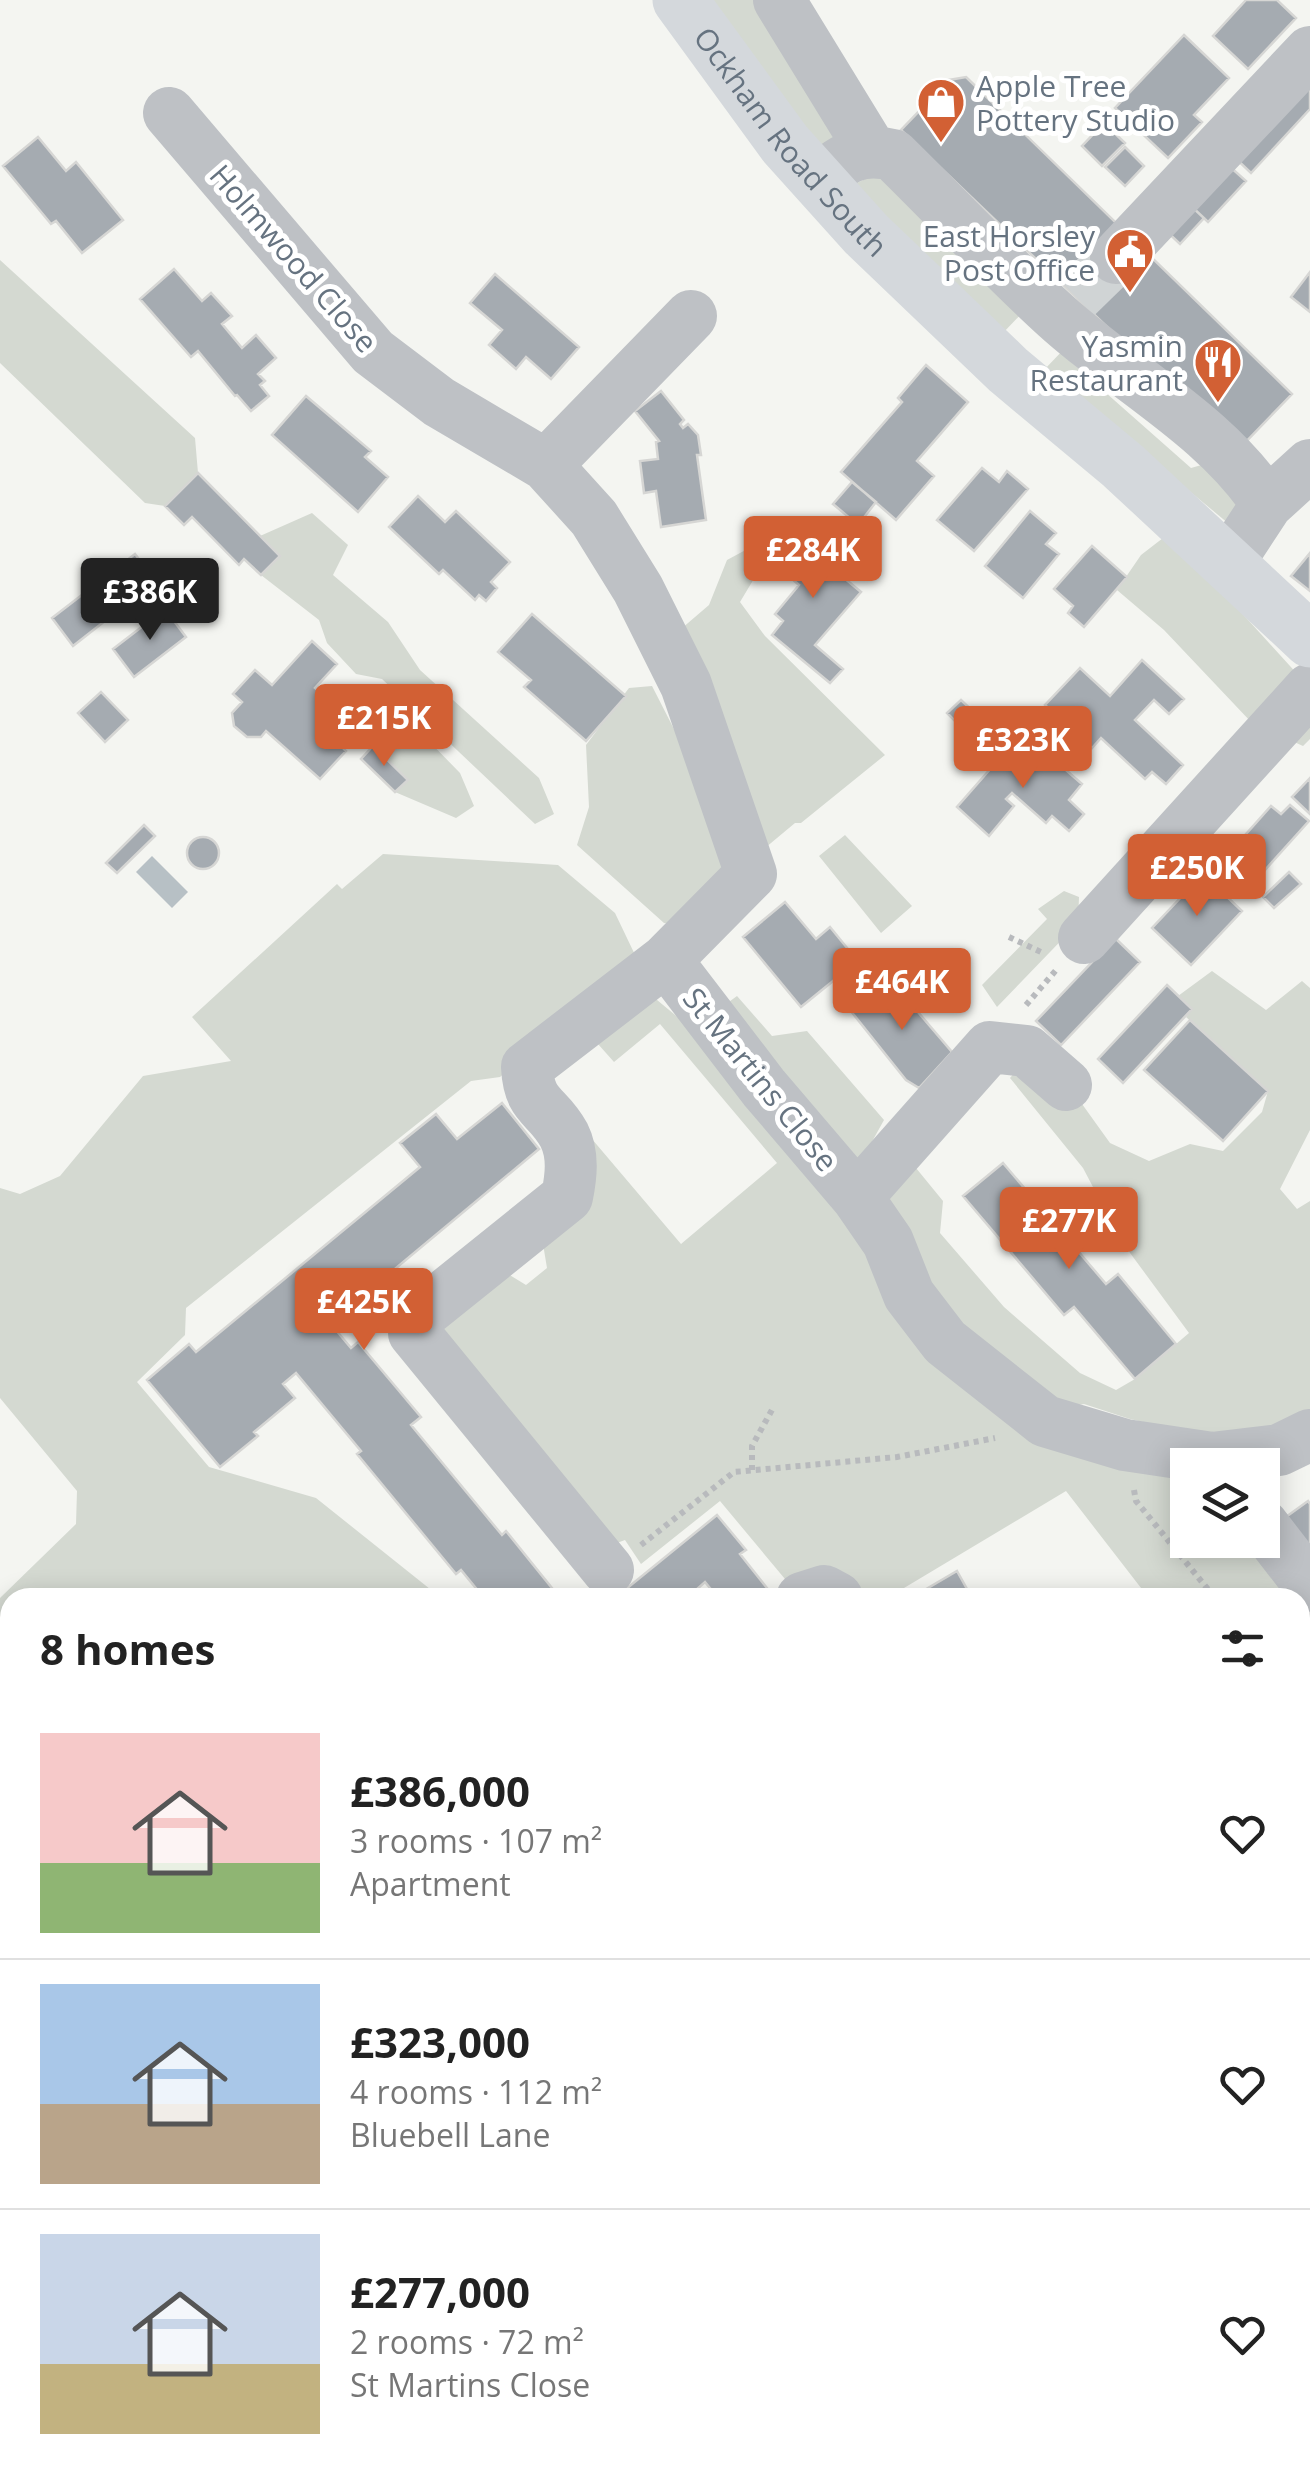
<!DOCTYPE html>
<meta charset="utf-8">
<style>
body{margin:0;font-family:"Open Sans",sans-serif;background:#f6f6f6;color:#222;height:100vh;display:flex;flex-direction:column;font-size:38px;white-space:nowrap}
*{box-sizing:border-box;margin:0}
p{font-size:32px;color:#767676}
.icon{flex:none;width:55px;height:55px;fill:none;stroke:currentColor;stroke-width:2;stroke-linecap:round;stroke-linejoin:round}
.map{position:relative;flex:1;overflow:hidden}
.sheet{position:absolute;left:0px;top:1588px;width:1310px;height:892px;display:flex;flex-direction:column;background:#fff;border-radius:30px 30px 0 0;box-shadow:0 5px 25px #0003}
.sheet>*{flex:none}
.fabs{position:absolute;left:1170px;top:1448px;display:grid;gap:20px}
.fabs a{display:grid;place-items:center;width:110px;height:110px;border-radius:0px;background:#fff;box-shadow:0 5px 25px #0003;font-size:50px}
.price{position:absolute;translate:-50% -85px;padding:0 22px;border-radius:10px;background:#d26034;color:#fff;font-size:32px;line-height:65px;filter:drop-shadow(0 2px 5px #0008)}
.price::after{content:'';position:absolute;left:50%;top:60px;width:30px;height:22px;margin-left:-15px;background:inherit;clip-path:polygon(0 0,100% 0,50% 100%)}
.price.active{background:#222;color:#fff}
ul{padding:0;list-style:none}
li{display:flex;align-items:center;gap:30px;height:250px;padding:0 40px}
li+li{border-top:2px solid #e0e0e0}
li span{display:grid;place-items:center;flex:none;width:280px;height:200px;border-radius:0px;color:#555}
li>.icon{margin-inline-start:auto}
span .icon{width:120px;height:120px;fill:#fffc;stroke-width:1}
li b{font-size:42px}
h2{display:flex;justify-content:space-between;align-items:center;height:120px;padding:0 40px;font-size:42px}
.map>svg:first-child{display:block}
</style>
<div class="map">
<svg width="1310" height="2478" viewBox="0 0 1310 2478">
<rect width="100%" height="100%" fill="#f4f5f1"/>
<path fill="#d4d9d1" d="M 704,0 L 754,0 L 848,138 L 815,160 Z
M 894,165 L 1027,308 L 1002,334 L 851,186 Z
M 0,260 L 195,438 L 198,473 L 165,506 L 145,503 L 0,363 Z
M 1065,348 L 1071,362 L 1191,468 L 1212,462 L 1243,493 L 1235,529 L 1044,370 Z
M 312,513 L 348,545 L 333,575 L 388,622 L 420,670 L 539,778 L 554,814 L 535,824 L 382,679 L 356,674 L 327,643 L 319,620 L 261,575 L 280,556 L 260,536 Z
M 1163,538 L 1230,600 L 1310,688 L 1310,739 L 1303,746 L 1252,723 L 1164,630 L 1117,590 L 1141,555 Z
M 753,546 L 770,552 L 740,602 L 765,636 L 885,755 L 801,823 L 795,823 L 674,924 L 664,923 L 577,845 L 589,807 L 586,745 L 629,688 L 652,686 L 675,731 L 681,629 L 709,605 L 727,560 Z
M 381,726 L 419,731 L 460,773 L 474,806 L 456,818 L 395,792 L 408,779 L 373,746 Z
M 845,835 L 912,906 L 881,933 L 819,856 Z
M 383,854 L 558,865 L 615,913 L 637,959 L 500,1077 L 471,1081 L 186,1308 L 185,1335 L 137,1382 L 209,1467 L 316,1498 L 440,1597 L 10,1598 L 10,1904 L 0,1890 L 0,1598 L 76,1524 L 77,1491 L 0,1398 L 0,1188 L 20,1194 L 60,1176 L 143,1076 L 231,1061 L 192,1017 L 337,884 L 342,889 Z
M 1064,891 L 1079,897 L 1078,923 L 997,1007 L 982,985 L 1047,919 L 1038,909 Z
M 1212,971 L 1266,1010 L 1302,981 L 1310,988 L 1310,1130 L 1280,1189 L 1297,1209 L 1310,1201 L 1310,1413 L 1252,1434 L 1198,1435 L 1130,1419 L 1084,1404 L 1054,1409 L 931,1302 L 883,1198 L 916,1168 L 943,1201 L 940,1233 L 1004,1307 L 1080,1373 L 1116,1390 L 1135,1379 L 1189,1333 L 1122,1242 L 1083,1168 L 1010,1078 L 1023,1063 L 1077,1097 L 1110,1143 L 1149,1161 L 1190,1144 L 1223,1151 L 1262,1112 L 1268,1091 L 1186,1017 L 1192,1009 L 1178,996 Z
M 645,990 L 692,1029 L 737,996 L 772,1036 L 807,1031 L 884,1120 L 864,1156 L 920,1337 L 1187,1475 L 1188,1540 L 1262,1540 L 1300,1598 L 1148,1597 L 1066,1491 L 889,1597 L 853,1597 L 790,1585 L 720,1501 L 641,1564 L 625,1540 L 606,1547 L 433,1324 L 508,1274 L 526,1285 L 547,1268 L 543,1244 L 586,1132 L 681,1244 L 777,1163 L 660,1024 L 614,1062 L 598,1044 Z
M 1300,1638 L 1310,1651 L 1310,1812 L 1300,1799 Z
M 0,2185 L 10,2194 L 10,2315 L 0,2304 Z
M 477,2470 L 668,2470 L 649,2472 L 646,2478 L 534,2478 Z
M 811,2470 L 1052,2470 L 1059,2478 L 798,2478 Z"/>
<path fill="#b7c0c5" d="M 152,856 L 188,892 L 172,908 L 136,872 Z"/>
<path fill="#a5abb1" stroke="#d6d6d4" stroke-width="2.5" d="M 1246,0 L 1277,0 L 1296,18 L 1248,69 L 1213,36 Z
M 1184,35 L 1229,78 L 1194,115 L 1202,122 L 1168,158 L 1115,108 Z
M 1310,73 L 1310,109 L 1251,173 L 1233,156 Z
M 966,77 L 1292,394 L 1237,451 L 901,130 L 949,80 Z
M 1104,123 L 1125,143 L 1102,166 L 1082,146 Z
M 38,137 L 66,171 L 76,162 L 123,220 L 82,253 L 56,221 L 51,224 L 3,166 Z
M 1125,147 L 1144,166 L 1125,186 L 1105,167 Z
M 1228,165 L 1246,181 L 1208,222 L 1191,206 Z
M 1191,206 L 1204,218 L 1180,244 L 1161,226 Z
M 174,269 L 202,301 L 211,293 L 232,316 L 222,324 L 242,348 L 256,335 L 276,358 L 258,374 L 265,381 L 260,385 L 269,396 L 251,411 L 237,395 L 235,396 L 198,351 L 191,357 L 140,299 Z
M 1310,272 L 1310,312 L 1291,297 Z
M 495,274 L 579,347 L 551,379 L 526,357 L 516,369 L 489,345 L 502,330 L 470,303 Z
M 926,365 L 968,402 L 917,461 L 934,476 L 896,520 L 841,472 L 902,402 L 898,398 Z
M 661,391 L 684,420 L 680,424 L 683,428 L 688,424 L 698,435 L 701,455 L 697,455 L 706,520 L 661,527 L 656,491 L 644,493 L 640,461 L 658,459 L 656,442 L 659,441 L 635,411 Z
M 306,396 L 371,451 L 365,457 L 388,477 L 358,512 L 272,435 Z
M 982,468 L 999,482 L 1007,471 L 1028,489 L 974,551 L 937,520 Z
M 198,473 L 280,556 L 261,575 L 244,559 L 239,565 L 192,517 L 184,525 L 165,506 Z
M 852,482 L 876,502 L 858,525 L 833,504 Z
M 418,496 L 445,522 L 456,511 L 510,562 L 491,582 L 497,588 L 486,601 L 479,595 L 475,600 L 443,570 L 439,574 L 389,527 Z
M 1030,511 L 1056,533 L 1046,544 L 1059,554 L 1023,598 L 985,566 Z
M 828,533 L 847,549 L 831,567 L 861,592 L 815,645 L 843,669 L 830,683 L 772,635 L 783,621 L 775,614 L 799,585 L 773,562 L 795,536 L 812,551 Z
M 1092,546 L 1127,577 L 1084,627 L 1068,613 L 1073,606 L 1054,589 Z
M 1310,553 L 1310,591 L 1291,576 Z
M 135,554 L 156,581 L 73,646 L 52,618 Z
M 165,609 L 186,637 L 134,677 L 113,649 Z
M 532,614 L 626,696 L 586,741 L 524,687 L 531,680 L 498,652 Z
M 312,641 L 337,664 L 315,688 L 349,719 L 332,737 L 346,751 L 320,779 L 266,731 L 261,737 L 247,737 L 234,726 L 232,713 L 242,702 L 233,694 L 255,670 L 272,685 Z
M 1142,660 L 1184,699 L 1169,714 L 1154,700 L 1135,720 L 1183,765 L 1166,784 L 1152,772 L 1145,779 L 1101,738 L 1092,748 L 1045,705 L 1080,668 L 1110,696 Z
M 101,692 L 128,720 L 105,742 L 78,713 Z
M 961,700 L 981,719 L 967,733 L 947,713 Z
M 1013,743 L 1034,762 L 1044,751 L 1082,784 L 1069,800 L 1084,814 L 1069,831 L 1052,816 L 1046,823 L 1012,793 L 1006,799 L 1014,806 L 989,836 L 957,807 Z
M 373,746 L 408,780 L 395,792 L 361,759 Z
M 1310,778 L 1310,814 L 1292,797 Z
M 1290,805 L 1309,821 L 1248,889 L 1227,870 L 1237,859 L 1230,852 L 1271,806 L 1281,814 Z
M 144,825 L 155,836 L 117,873 L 106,863 Z
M187 853a16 16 0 1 1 32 0a16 16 0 1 1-32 0Z
M 1289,872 L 1301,884 L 1274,908 L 1263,897 Z
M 1203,874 L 1242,911 L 1191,965 L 1152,928 Z
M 785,902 L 816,939 L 830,927 L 848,949 L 839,957 L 849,968 L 801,1007 L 743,937 Z
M 1115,938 L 1140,962 L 1061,1045 L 1036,1021 Z
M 889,978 L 952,1052 L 919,1088 L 906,1080 L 850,1010 Z
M 1167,985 L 1192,1009 L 1123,1083 L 1098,1059 Z
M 1190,1020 L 1268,1091 L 1223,1141 L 1144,1070 Z
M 502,1103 L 539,1149 L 330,1323 L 351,1348 L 358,1342 L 421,1417 L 411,1425 L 502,1535 L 506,1531 L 560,1598 L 484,1598 L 461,1570 L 456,1574 L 357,1454 L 361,1451 L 296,1373 L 283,1384 L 295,1398 L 254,1432 L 258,1436 L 220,1467 L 147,1380 L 189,1344 L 196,1352 L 420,1167 L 400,1143 L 436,1114 L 457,1139 Z
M 1003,1163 L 1106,1284 L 1118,1274 L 1176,1344 L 1135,1379 L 1074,1307 L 1064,1315 L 963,1196 Z
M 1308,1501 L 1310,1504 L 1310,1563 L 1279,1522 Z
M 717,1515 L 746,1550 L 740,1554 L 767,1588 L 755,1598 L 718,1598 L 705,1582 L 687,1598 L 615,1598 Z
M 957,1571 L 972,1598 L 911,1598 Z
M 1310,1610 L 1310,1641 L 1305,1645 L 1300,1638 L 1300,1618 Z
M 1310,1983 L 1310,2031 L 1300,2038 L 1300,1989 Z
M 1310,2300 L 1310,2344 L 1300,2349 L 1300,2305 Z"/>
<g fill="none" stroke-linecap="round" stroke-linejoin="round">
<path stroke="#d0d4d5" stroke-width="52" stroke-dasharray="52 26" stroke-linecap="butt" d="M 1076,297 L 1116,258"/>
<path stroke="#b8babd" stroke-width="6" stroke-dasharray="5 5" stroke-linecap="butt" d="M 1009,937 L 1043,953
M 1026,1005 L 1057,969
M 752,1470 L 752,1446 L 773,1408
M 1134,1490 L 1136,1501 L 1215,1598
M 641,1545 L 734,1472 L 897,1457 L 995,1438
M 1300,1702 L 1310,1714"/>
<path stroke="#bec1c5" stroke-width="52" d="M 779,0 L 871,150
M 169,113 L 373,352 L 439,402 L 546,465 L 594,518 L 638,589 L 686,685 L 751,874 L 666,960 L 527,1067 C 529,1108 547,1104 564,1135 C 574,1155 571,1177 567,1197 L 414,1320 L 414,1333 L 608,1570
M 817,181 C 843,159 858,147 893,155 C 947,208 1000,265 1056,316 C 1125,379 1215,425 1267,504
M 1116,258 L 1310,52
M 546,465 L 691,316
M 1229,562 L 1267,504 L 1310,465
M 1084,938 L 1310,689
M 666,960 L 764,1088 L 857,1197 L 888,1242 L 909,1295 L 945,1342 L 1045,1421 L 1125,1445 L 1212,1458 L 1279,1450 L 1310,1435
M 857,1197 L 990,1047 L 1027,1051 L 1066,1085
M 1262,1524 L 1310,1586
M 802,1598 L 824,1591 L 837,1598
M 1300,2227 L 1310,2238"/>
<g stroke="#d4d8dc" stroke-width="55">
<path id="s1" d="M 680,0 L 785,144 L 866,234 L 1008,370 L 1123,466 L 1310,640"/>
<path d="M 1300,2149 L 1310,2142"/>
<path d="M 755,2478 L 768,2470"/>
</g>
</g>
<defs>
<g id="shop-pin" transform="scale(2.5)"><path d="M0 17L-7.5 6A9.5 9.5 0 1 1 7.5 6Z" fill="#d26034" stroke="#fff"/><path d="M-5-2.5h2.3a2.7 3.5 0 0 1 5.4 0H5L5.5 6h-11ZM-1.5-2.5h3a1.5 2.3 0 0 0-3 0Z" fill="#fff"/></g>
<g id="civic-pin" transform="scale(2.5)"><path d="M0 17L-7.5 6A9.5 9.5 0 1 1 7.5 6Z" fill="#d26034" stroke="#fff"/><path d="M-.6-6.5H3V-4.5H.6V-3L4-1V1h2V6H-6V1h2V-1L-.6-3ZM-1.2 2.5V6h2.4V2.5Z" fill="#fff"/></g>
<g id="restaurant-pin" transform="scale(2.5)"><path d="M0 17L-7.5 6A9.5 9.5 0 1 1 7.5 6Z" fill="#d26034" stroke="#fff"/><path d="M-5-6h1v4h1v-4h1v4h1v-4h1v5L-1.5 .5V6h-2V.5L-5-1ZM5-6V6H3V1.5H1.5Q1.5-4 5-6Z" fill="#fff"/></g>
</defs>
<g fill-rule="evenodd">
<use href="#shop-pin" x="941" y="102"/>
<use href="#civic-pin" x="1130" y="252"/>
<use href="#restaurant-pin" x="1218" y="362"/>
</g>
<g text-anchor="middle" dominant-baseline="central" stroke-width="10" stroke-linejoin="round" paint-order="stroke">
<g font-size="30" fill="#667380" stroke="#fff" text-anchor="end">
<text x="976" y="85" text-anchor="start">Apple Tree<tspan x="976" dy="34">Pottery Studio</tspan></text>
<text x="1095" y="235">East Horsley<tspan x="1095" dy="34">Post Office</tspan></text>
<text x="1183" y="345">Yasmin<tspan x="1183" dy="34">Restaurant</tspan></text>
</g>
<g font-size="30" fill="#667380" stroke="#fff">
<text stroke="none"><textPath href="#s1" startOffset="180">Ockham Road South</textPath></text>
<text transform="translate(294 258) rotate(49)">Holmwood Close</text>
<text transform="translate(761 1079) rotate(51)">St Martins Close</text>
</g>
</g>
</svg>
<div class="fabs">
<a><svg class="icon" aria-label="layers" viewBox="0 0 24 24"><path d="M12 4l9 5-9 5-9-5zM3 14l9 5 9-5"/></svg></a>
</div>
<b class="price" style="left:813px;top:601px">£284K</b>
<b class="price active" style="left:150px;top:643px">£386K</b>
<b class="price" style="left:384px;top:769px">£215K</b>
<b class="price" style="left:1023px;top:791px">£323K</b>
<b class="price" style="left:1197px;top:919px">£250K</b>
<b class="price" style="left:902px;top:1033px">£464K</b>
<b class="price" style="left:1069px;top:1272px">£277K</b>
<b class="price" style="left:364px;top:1353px">£425K</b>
<section class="sheet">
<h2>8 homes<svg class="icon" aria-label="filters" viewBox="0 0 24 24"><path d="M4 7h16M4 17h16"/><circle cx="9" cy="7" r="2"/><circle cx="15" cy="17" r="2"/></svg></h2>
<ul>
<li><span style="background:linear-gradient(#f6c9c9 65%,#8fb573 0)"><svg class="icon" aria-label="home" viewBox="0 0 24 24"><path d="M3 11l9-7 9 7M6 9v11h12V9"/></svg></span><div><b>£386,000</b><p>3 rooms · 107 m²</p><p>Apartment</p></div><svg class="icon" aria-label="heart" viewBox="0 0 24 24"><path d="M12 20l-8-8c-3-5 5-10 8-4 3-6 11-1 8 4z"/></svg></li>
<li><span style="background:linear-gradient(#a9c7e8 60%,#b9a48a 0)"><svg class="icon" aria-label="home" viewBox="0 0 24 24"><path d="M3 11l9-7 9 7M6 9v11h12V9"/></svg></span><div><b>£323,000</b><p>4 rooms · 112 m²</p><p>Bluebell Lane</p></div><svg class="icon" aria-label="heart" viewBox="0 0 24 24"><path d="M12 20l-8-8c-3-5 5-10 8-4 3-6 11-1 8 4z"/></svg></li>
<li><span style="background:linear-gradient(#c9d6e8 65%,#c2b280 0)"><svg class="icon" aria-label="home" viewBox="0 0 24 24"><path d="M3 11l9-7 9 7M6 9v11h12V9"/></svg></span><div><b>£277,000</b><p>2 rooms · 72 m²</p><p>St Martins Close</p></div><svg class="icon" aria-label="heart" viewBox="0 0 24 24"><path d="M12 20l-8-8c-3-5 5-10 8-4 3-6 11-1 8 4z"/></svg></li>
</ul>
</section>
</div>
